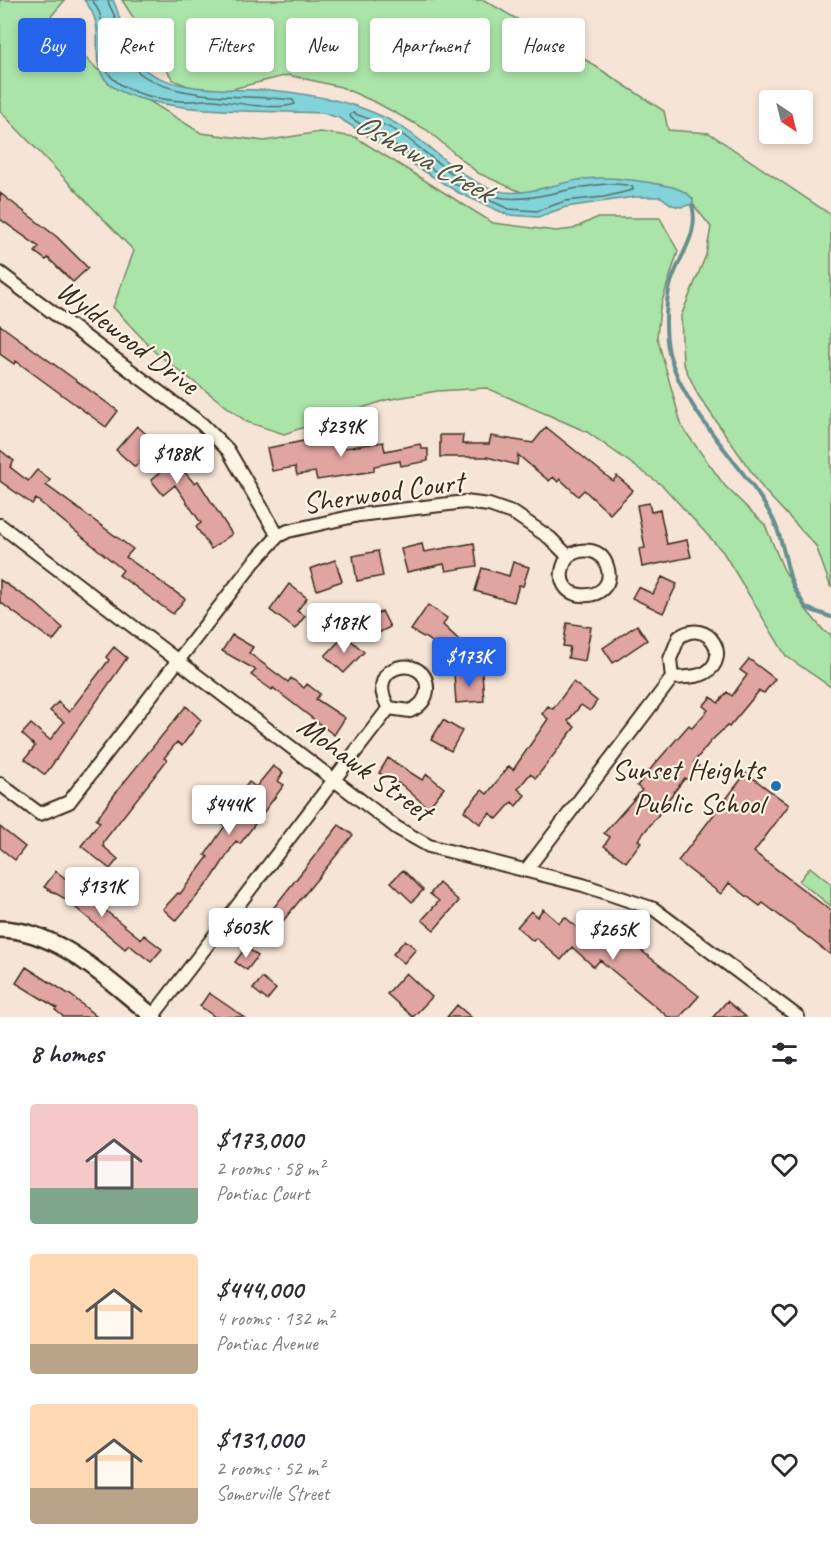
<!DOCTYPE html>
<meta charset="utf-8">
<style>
body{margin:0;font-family:Caveat,sans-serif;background:#f2f2f3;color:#2b2b33;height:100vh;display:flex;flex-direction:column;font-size:22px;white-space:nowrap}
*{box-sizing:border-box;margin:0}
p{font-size:20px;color:#7c7c81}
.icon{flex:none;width:33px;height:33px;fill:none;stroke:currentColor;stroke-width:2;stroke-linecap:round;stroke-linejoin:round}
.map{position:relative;height:1017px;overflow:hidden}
.side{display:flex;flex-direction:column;background:#fff;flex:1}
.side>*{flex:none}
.banner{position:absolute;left:18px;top:18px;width:795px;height:54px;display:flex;gap:12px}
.needle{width:39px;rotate:145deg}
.buttons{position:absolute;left:759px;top:90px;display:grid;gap:12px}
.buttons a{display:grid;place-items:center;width:54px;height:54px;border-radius:6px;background:#fff;box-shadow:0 3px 9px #0003;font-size:30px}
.price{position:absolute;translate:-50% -51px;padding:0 14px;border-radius:6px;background:#fff;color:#222;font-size:20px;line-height:39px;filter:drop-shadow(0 2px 3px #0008)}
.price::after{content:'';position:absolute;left:50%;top:36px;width:18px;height:14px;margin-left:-9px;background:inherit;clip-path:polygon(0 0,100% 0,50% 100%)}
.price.current{background:#2563eb;color:#fff}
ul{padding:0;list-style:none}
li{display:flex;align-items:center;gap:18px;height:150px;padding:0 30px}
li span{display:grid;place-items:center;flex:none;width:168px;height:120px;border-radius:6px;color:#555}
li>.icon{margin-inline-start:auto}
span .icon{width:72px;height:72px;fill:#fffc;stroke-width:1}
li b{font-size:26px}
h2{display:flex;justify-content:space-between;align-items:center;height:72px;padding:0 30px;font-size:26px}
.tag{padding:0 21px;border-radius:6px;background:#fff;box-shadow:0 3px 9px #0003;font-size:21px;line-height:54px}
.tag.current{background:#2563eb;color:#fff}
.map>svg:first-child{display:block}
</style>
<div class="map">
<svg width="831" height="1017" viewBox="0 0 831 1017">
<rect width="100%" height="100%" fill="#f6e5d7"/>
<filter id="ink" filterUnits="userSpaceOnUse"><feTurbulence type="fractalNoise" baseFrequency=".0167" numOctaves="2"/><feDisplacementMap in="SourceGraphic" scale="12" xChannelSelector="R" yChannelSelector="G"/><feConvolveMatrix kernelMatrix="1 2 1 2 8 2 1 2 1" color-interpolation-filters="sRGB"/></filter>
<g filter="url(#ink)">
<path fill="#abe4a8" stroke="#738763" stroke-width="1.5" d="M 0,0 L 65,0 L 48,20 L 98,70 L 117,75 L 136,93 L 201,133 L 264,141 L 320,132 L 355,137 L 493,223 L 556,231 L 573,229 L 596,218 L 660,218 L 678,251 L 660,308 L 657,337 L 682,427 L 725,486 L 765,525 L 783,568 L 808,612 L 825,632 L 831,634 L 831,687 L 786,656 L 723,552 L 663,486 L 587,432 L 487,388 L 437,391 L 386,400 L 284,434 L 247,422 L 156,353 L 113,307 L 134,251 L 0,111 Z
M 122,0 L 484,0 L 569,49 L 664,111 L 668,130 L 709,133 L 831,215 L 831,588 L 816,546 L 764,490 L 698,395 L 683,363 L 681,316 L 706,255 L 711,227 L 688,198 L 635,188 L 521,192 L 478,173 L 427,130 L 377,103 L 341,87 L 288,75 L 216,93 L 201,91 L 173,80 Z
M 810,867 L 831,884 L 831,906 L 799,881 Z"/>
<path fill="#82d3da" stroke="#668f8f" stroke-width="1.5" d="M 84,0 L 113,0 C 124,20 121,50 140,66 C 172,93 228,89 267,90 C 287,91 309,95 330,99 C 356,105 387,116 409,132 C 438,152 468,186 504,192 C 531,195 559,182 585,179 C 608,176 629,180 652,183 C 668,186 682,187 693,199 L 693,204 L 681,207 L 672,205 L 661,197 L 634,197 L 566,207 L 538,217 L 508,215 L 459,193 L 339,118 L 323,113 C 276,110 131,117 104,78 C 88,54 109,29 84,0 Z"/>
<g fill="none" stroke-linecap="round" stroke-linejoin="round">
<path stroke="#576e69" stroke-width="1.5" d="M 92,0 C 113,27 95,54 109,74 C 123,93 160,100 182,101 C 192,102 204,99 213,100 C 234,102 274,111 295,104 L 293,100 C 245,93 149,106 123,53 C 117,42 118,29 115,17 C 113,11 109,7 108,0
M 353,113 C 371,120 391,126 407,138 C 433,158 470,194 504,198 C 547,202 588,177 632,186 L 633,190 L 604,197 L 565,201 L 537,211 L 509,209 L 462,188 L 351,118 L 350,115 Z"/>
<path stroke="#668f8f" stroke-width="4" d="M 692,205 C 701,236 675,260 669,290 C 665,308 665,335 669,353 C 686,417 743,462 773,519 C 782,537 785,560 791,580 C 794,590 801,599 806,608 L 831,617"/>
</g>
<path fill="#e0a5a1" stroke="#3b2a1e" stroke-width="1.5" d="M 0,193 L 57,237 L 88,268 L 73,282 L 48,258 L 46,260 L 35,252 L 39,247 L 0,219 Z
M 0,325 L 118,411 L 106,427 L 16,361 L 14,364 L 0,354 Z
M 137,426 L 169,454 L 194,483 L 198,481 L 232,534 L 211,549 L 196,527 L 201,523 L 175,485 L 163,495 L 151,480 L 164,469 L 148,452 L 135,467 L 116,450 Z
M 546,427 L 613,481 L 617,476 L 633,490 L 610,514 L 584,490 L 578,496 L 560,479 L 558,482 L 553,477 L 549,481 L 518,455 L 517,465 L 487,457 L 440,457 L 440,435 L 463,435 L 462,444 L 489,444 L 491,436 L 533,443 Z
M 304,441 L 305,447 L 344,441 L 345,448 L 383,442 L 385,451 L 420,444 L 422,449 L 428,449 L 428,461 L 401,466 L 400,461 L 374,466 L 374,471 L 317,480 L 315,472 L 297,475 L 295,467 L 272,471 L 267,448 Z
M 0,450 L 14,461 L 10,467 L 28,481 L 37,470 L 50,480 L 46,485 L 133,549 L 126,557 L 185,599 L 173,614 L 119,575 L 123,570 L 36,499 L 32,504 L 0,481 Z
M 649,503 L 651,512 L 660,510 L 667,544 L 687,540 L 691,557 L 642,567 L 639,549 L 645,548 L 637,505 Z
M 474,543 L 477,566 L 446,571 L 444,564 L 407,572 L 401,549 L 422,544 L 424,552 Z
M 378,551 L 383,576 L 357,581 L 353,556 Z
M 335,560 L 342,581 L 317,590 L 310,569 Z
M 513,562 L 529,567 L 523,586 L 519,585 L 514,602 L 475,591 L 482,568 L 509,576 Z
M 662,577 L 677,584 L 663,613 L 632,598 L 638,587 L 653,594 Z
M 0,580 L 35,603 L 63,628 L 53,641 L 0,602 Z
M 289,584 L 307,598 L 297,611 L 305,616 L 295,629 L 270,610 Z
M 428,605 L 447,618 L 443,625 L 469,649 L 456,664 L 431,641 L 411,630 Z
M 382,611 L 390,627 L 369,638 L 361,622 Z
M 567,623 L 591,627 L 585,661 L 568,658 L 570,647 L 563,646 Z
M 637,625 L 647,640 L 613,663 L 603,648 Z
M 232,635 L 253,647 L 249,653 L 288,682 L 291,678 L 304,688 L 307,684 L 320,694 L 316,699 L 345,718 L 334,735 L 273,688 L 272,690 L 251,675 L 256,670 L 222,651 Z
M 345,635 L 364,652 L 344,673 L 325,656 Z
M 114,647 L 127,658 L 45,775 L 25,759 L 35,746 L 22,734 L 31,724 L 50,740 L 64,722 L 50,711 L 58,702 L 69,712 L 109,660 L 106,657 Z
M 749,659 L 775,679 L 764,693 L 759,691 L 729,727 L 727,726 L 711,741 L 694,762 L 699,766 L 687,780 L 685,778 L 658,813 L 659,814 L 638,840 L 641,842 L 626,862 L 604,846 L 610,837 L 604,833 L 642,790 L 637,786 L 653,766 L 689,725 L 692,728 L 708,710 L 703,706 L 711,697 L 718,703 L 727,692 L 732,696 L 747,675 L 740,670 Z
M 482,672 L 484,701 L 456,703 L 454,674 Z
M 573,682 L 597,701 L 590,711 L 581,705 L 568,721 L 575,727 L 536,778 L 530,774 L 518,789 L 525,795 L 516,806 L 512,802 L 497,819 L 490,813 L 480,824 L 464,811 L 482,790 L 487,794 L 509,766 L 513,770 L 548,719 L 542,714 L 548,706 L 553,709 Z
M 186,706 L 201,720 L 182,746 L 177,742 L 164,758 L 167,760 L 104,841 L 103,846 L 118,859 L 110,869 L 81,846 L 100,822 L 96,820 L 117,791 Z
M 443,720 L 462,731 L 451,751 L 431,740 Z
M 388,758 L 422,780 L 427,774 L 444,788 L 428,808 L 402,785 L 379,773 Z
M 273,766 L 283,773 L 278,781 L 284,785 L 240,844 L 236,841 L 213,877 L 176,921 L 163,909 L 178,893 L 180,894 L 208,857 L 205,855 L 225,826 L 219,821 L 235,800 L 249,782 L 256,787 Z
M 746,773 L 789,805 L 754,852 L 831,911 L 831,955 L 763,903 L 760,906 L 729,883 L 721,894 L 678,861 Z
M 339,825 L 353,835 L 283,921 L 271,911 Z
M 0,827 L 25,847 L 15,860 L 0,848 Z
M 403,870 L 423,890 L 412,902 L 391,882 Z
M 56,871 L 141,939 L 144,935 L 162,949 L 151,962 L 129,945 L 125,949 L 64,898 L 44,887 Z
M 439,883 L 459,901 L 434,930 L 422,920 L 439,901 L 430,894 Z
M 543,909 L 559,923 L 565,917 L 590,939 L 600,927 L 623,948 L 629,941 L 699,996 L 680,1017 L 668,1017 L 600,960 L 594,967 L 572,947 L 561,960 L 536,938 L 533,941 L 517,927 L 531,911 L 537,917 Z
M 405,940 L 416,949 L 404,963 L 393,954 Z
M 246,947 L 258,956 L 247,970 L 235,962 Z
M 26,967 L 72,996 L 97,1017 L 64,1017 L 55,1010 L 57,1008 L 16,983 Z
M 406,973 L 432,997 L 413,1017 L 387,994 Z
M 262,978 L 276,989 L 267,1000 L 253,989 Z
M 209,993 L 244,1017 L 215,1017 L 200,1006 Z
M 727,1001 L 746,1017 L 713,1017 Z
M 457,1005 L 471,1017 L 447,1017 Z"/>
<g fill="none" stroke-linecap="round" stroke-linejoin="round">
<g stroke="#3b2a1e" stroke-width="16">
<path id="minor" d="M 0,273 L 202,424 L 228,450 L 278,536
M 0,525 L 397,828 L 429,846 L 583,885 L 654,909 L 798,1017
M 0,784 L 40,814 L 69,802 L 254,562 L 278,536 L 288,531 L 359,515 L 465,502 L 489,505 L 515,514 L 550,538 L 568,556 C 539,606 621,607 607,566 C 601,548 582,547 568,556
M 527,869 L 672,678 C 682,677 696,678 705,673 C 732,658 709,617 679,637 L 670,659 L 672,678
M 152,1017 L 389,708 C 361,662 429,652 427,690 C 426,701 419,707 410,711 L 389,708"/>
</g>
<g stroke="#3b2a1e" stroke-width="20">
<path id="tertiary" d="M 0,929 C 60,930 109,982 154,1017"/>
</g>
<use href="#minor" stroke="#fcf5e5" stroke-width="12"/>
<use href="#tertiary" stroke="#fcf5e5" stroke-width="15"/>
</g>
</g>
<circle fill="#1f6fb2" stroke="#fcf5e5" stroke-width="2" cx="776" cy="786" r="6"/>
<g text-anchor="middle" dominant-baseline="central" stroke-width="4.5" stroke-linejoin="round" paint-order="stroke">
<g font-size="30" fill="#3b2a1e" stroke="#fcf5e5">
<text transform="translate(128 337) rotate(37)">Wyldewood Drive</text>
<text transform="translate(383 492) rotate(-8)">Sherwood Court</text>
<text transform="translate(365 768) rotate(36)">Mohawk Street</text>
</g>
<g font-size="30" fill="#3b2a1e" stroke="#fcf5e5" text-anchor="end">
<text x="764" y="769">Sunset Heights<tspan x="764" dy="34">Public School</tspan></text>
</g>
<g font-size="32" font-style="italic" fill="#4d544d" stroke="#fcf5e5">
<text transform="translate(424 157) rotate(29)">Oshawa Creek</text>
</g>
</g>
</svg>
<div class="buttons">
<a><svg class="needle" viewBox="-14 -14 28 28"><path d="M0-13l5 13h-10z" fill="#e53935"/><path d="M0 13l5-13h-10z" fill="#7c7c81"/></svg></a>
</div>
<b class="price" style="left:341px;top:458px">$239K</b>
<b class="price" style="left:177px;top:485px">$188K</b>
<b class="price" style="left:344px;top:654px">$187K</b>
<b class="price current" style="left:469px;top:688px">$173K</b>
<b class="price" style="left:229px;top:836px">$444K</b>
<b class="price" style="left:102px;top:918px">$131K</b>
<b class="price" style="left:246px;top:959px">$603K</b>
<b class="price" style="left:613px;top:961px">$265K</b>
<div class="banner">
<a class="tag current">Buy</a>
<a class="tag">Rent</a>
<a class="tag">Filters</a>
<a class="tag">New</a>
<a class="tag">Apartment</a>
<a class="tag">House</a>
</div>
</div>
<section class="side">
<h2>8 homes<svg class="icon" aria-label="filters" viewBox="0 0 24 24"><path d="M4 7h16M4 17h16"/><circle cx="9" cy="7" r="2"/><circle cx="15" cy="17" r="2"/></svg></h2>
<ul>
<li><span style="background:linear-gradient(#f6c9c9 70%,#7fa58c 0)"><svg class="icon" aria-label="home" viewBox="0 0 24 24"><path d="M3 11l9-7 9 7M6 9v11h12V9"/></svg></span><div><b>$173,000</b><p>2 rooms · 58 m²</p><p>Pontiac Court</p></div><svg class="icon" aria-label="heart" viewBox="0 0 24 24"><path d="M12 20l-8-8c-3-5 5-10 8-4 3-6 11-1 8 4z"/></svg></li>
<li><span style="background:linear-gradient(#ffd9b3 75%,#b9a48a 0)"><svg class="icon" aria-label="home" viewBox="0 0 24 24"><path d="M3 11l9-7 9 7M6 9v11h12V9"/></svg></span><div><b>$444,000</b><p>4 rooms · 132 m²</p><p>Pontiac Avenue</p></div><svg class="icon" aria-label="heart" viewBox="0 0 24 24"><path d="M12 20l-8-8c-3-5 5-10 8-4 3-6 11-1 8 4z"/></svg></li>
<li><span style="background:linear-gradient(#ffd9b3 70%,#b9a48a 0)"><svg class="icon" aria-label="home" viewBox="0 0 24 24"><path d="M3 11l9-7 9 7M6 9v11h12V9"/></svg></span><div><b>$131,000</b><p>2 rooms · 52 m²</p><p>Somerville Street</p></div><svg class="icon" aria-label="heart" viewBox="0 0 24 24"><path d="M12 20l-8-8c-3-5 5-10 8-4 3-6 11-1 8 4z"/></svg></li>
</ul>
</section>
